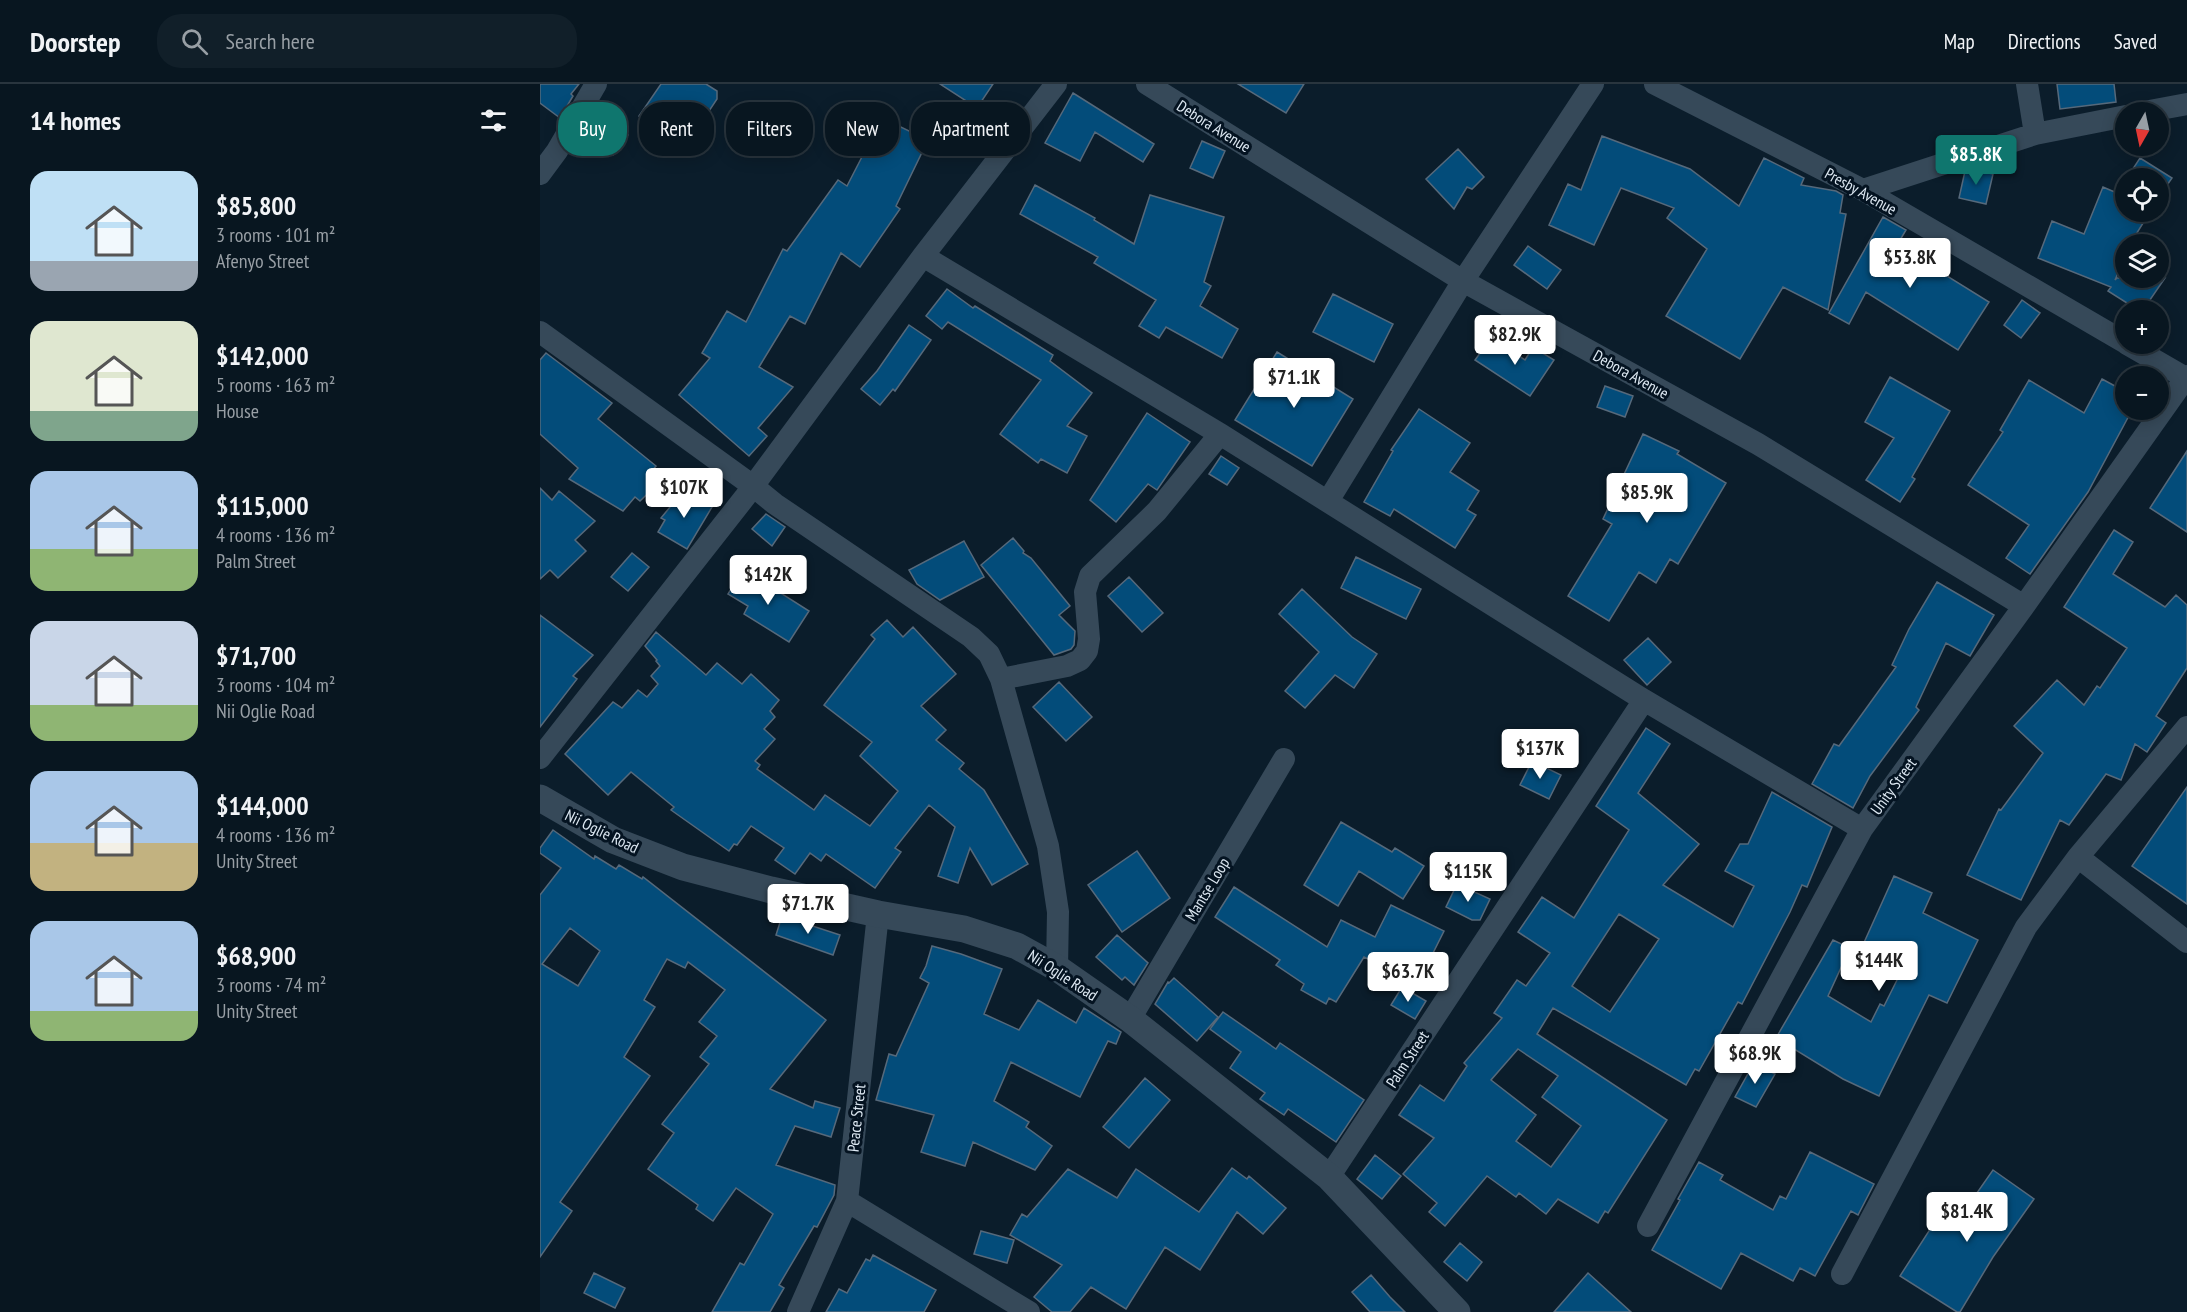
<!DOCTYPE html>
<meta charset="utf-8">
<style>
body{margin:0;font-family:"PT Sans Narrow",sans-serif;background:#111f29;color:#f1f3f6;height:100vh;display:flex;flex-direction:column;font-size:22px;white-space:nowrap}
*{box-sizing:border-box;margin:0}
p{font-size:20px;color:#989fa5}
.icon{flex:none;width:33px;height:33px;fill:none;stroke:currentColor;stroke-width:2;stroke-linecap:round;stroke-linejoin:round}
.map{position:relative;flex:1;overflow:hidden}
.details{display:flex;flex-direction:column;background:#081620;width:540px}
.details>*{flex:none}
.guide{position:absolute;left:18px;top:18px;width:570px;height:54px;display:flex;gap:12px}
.needle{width:39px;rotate:189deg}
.tools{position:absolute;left:1575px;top:18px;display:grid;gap:12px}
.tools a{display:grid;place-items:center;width:54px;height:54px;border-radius:50%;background:#081620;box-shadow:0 3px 15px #0003,0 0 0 2px #29353e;font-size:30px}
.price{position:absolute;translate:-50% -51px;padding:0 14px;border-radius:6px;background:#fff;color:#222;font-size:20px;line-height:39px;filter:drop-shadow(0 2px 3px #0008)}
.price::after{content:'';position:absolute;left:50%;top:36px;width:18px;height:14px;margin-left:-9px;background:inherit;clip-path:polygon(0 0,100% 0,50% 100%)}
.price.on{background:#0f766e;color:#fff}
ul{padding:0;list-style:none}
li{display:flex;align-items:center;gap:18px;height:150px;padding:0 30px}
li span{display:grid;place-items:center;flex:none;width:168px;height:120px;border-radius:18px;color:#555}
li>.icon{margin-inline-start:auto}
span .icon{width:72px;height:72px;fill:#fffc;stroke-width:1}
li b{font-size:26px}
h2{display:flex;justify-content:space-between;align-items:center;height:72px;padding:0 30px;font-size:26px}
.chip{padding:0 21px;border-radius:24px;background:#081620;box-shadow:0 3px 15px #0003,0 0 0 2px #29353e;font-size:21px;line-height:54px}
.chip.on{background:#0f766e;color:#fff}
header{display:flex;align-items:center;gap:36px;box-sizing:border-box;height:84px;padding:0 30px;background:#081620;border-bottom:2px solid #29353e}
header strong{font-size:28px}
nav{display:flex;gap:33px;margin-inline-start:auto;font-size:21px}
.search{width:420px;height:54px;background:#111f29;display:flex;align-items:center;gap:15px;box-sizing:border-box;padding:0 21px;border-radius:24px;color:#989fa5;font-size:22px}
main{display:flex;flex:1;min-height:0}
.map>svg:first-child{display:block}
</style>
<header>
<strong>Doorstep</strong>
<div class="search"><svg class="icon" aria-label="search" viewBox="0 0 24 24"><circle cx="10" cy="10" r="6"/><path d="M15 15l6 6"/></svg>Search here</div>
<nav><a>Map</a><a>Directions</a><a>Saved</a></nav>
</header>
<main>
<section class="details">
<h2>14 homes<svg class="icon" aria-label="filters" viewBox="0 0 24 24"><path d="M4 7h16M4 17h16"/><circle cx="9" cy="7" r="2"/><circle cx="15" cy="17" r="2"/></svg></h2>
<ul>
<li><span style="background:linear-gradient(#bfe0f5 75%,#9aa5b1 0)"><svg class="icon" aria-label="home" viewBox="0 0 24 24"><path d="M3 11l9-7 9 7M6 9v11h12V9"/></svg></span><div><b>$85,800</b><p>3 rooms · 101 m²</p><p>Afenyo Street</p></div></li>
<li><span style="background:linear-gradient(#dfe7d0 75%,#7fa58c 0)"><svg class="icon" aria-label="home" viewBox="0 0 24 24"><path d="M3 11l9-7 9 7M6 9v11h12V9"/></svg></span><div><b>$142,000</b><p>5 rooms · 163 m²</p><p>House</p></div></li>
<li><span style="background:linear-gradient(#a9c7e8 65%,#8fb573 0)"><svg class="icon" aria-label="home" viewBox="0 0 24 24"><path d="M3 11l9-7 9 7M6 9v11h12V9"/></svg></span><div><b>$115,000</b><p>4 rooms · 136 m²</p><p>Palm Street</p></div></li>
<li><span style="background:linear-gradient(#c9d6e8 70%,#8fb573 0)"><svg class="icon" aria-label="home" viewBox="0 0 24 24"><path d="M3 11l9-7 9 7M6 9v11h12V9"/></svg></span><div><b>$71,700</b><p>3 rooms · 104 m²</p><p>Nii Oglie Road</p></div></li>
<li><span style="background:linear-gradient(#a9c7e8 60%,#c2b280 0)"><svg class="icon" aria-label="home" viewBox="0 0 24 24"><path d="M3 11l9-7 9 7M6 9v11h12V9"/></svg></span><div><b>$144,000</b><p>4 rooms · 136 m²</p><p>Unity Street</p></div></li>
<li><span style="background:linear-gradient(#a9c7e8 75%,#8fb573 0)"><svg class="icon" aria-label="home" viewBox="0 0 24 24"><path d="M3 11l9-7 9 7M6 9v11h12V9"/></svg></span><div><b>$68,900</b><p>3 rooms · 74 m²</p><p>Unity Street</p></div></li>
</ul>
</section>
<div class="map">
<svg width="1647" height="1228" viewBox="0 0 1647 1228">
<rect width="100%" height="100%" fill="#0b1d2b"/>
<path fill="#034c7a" stroke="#56697b" stroke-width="1.5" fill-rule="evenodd" d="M 0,0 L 39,0 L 31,10 L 33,12 L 20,34 L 0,19 Z
M 121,0 L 166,0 L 177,7 L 177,15 L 145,63 L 99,32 Z
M 400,0 L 453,0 L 437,24 Z
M 698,0 L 764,0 L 746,29 Z
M 1517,0 L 1574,0 L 1576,18 L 1520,25 Z
M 533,9 L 614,60 L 603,78 L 555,48 L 540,77 L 505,59 Z
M 55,28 L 88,51 L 73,71 L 43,49 Z
M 342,34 L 388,56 L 356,122 L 360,125 L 320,183 L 301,169 L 265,240 L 250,232 L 219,283 L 253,303 L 218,344 L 227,352 L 209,372 L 139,311 L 170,274 L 162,269 L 187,227 L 206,238 L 243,165 L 247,167 L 298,96 L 307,102 Z
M 1062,52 L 1150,85 L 1199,122 L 1224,74 L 1264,94 L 1261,101 L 1296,107 L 1303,111 L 1300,129 L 1306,130 L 1288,226 L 1243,203 L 1200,275 L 1126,232 L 1167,165 L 1127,134 L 1134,124 L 1081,104 L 1054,161 L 1009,141 L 1028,100 L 1041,106 Z
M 662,57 L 685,67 L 673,94 L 650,84 Z
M 918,65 L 944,93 L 932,105 L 927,103 L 914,125 L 886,95 Z
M 1600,74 L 1632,94 L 1618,114 L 1618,94 L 1587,94 Z
M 1430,85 L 1453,90 L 1446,120 L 1419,114 L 1425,87 Z
M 1586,96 L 1586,128 L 1610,128 L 1590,160 L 1586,160 L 1586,171 L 1575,196 L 1577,194 L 1625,194 L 1603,226 L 1598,226 L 1568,207 L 1571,203 L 1498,174 L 1512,137 L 1544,150 L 1563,103 L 1577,109 Z
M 495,101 L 555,134 L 554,136 L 594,160 L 610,111 L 684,133 L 664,198 L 671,202 L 660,222 L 698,245 L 682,274 L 626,243 L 619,254 L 599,242 L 616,216 L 554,179 L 558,173 L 480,130 Z
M 1343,133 L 1366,146 L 1357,161 L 1449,218 L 1418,266 L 1326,208 L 1309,240 L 1289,229 Z
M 988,162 L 1021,186 L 1007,205 L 974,181 Z
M 407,205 L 433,224 L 435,222 L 513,271 L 510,277 L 552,309 L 527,342 L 547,352 L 527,389 L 501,375 L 498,379 L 460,350 L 501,296 L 408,238 L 402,245 L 386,232 Z
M 793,210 L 853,240 L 834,278 L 773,248 Z
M 1482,216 L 1500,229 L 1481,254 L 1464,241 Z
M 369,241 L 391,256 L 355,307 L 353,305 L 340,321 L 321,305 L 337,287 Z
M 951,254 L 985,276 L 993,263 L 1014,276 L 990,312 L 935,276 Z
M 737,268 L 813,315 L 772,382 L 695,336 Z
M 6,269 L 72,319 L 58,335 L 116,382 L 112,387 L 124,394 L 100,417 L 95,413 L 83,427 L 29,395 L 38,384 L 0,350 L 0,276 Z
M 1350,293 L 1410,327 L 1372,393 L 1375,395 L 1360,418 L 1326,396 L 1354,354 L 1325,338 Z
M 1562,295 L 1586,308 L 1586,326 L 1592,326 L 1548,408 L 1490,490 L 1466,474 L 1489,441 L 1428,401 L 1463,348 L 1460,346 L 1489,296 L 1544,329 Z
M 1065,302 L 1093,312 L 1085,333 L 1057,323 Z
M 879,325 L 930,359 L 910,388 L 939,407 L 927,426 L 936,431 L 915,464 L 854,425 L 850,432 L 824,418 L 853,367 L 851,366 Z
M 607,329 L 650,358 L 617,406 L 608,400 L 576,438 L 550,416 Z
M 1103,350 L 1139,367 L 1137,370 L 1186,399 L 1138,480 L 1130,475 L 1116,499 L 1099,488 L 1069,537 L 1028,512 L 1072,440 L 1063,435 Z
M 1647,367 L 1647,448 L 1610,424 Z
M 681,372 L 699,384 L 687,401 L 669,390 Z
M 0,404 L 12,416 L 19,407 L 55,437 L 35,456 L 46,467 L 18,494 L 10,486 L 0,495 Z
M 144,406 L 172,423 L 147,465 L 118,448 L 125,436 L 121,434 Z
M 226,430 L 245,443 L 232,462 L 212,445 Z
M 1574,446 L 1593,458 L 1573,490 L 1625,523 L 1636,511 L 1647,521 L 1647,584 L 1616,632 L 1626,639 L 1607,668 L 1595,660 L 1581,696 L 1566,690 L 1529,741 L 1520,736 L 1481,816 L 1427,791 L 1459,725 L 1461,726 L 1503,669 L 1474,642 L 1517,596 L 1544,621 L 1557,602 L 1560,604 L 1587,564 L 1524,523 Z
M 473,454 L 484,467 L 483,469 L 491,474 L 530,522 L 519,531 L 535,547 L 534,561 L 531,565 L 514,571 L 441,481 Z
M 424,457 L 444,493 L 400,516 L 377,500 L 369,486 Z
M 92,469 L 109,483 L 88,507 L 71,493 Z
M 816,473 L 881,505 L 866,535 L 801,504 Z
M 203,485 L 269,527 L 249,558 L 204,530 L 208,522 L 188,510 Z
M 589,493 L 623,529 L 602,548 L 568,512 Z
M 1397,498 L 1454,531 L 1430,572 L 1406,559 L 1376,623 L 1379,626 L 1330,692 L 1313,724 L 1272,700 L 1294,660 L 1299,662 L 1356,583 L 1352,581 L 1369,545 Z
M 762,505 L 812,553 L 837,570 L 814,604 L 795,591 L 765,624 L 745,607 L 779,568 L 739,530 Z
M 0,531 L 53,571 L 33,592 L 37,595 L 0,643 Z
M 347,536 L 363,553 L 373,543 L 416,590 L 381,622 L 406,646 L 396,656 L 424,679 L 419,685 L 444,706 L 488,780 L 452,801 L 430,764 L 418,799 L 398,792 L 415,743 L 389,721 L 355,764 L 361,768 L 335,804 L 286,770 L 281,777 L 270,769 L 255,790 L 235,776 L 244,764 L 211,742 L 197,761 L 194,760 L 189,767 L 131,726 L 134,723 L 91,688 L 68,711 L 25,670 L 73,618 L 82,624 L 98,606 L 107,613 L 118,600 L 111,592 L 120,582 L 116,577 L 117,576 L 105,562 L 116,548 L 166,591 L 177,579 L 202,600 L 211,590 L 239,616 L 230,627 L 235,633 L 224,645 L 235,655 L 215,677 L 220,681 L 217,685 L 274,726 L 285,711 L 330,742 L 358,707 L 320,672 L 332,658 L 284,621 L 335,555 L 331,551 Z
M 1108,554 L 1131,578 L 1107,601 L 1084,576 Z
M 519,598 L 552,633 L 526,657 L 493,623 Z
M 1106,644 L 1130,660 L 1098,709 L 1159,760 L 1123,801 L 1193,843 L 1214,802 L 1185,787 L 1200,760 L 1208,760 L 1232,708 L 1292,743 L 1267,803 L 1262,801 L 1250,828 L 1202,920 L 1198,918 L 1159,987 L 1155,985 L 1146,1001 L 1013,924 L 997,950 L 1127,1036 L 1068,1129 L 1065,1127 L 1058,1139 L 1018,1115 L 1006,1130 L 979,1109 L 976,1113 L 947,1092 L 905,1142 L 889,1128 L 897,1119 L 863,1090 L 894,1054 L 859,1031 L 880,1001 L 904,1017 L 927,982 L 924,979 L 962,934 L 954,929 L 977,896 L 986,902 L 1010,869 L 978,848 L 1002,813 L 1034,834 L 1089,746 L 1056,722 ZM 1079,830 L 1119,855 L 1070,928 L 1032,902 ZM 978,965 L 1018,992 L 1002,1013 L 1041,1042 L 1011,1083 L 976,1057 L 996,1031 L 951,996 Z
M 992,677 L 1021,691 L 1009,715 L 980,701 Z
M 1647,703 L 1647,820 L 1592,782 Z
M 801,738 L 852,768 L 855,764 L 884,782 L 863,815 L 819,787 L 798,822 L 764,801 Z
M 13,746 L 54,775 L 55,772 L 76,785 L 79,781 L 102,795 L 103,793 L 286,936 L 230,1005 L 273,1024 L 275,1017 L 300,1024 L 291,1053 L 255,1042 L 236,1081 L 295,1101 L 294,1111 L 277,1143 L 274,1142 L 239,1201 L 244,1204 L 230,1228 L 172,1228 L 200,1179 L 204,1181 L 233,1130 L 196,1104 L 173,1137 L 156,1125 L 158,1121 L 108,1085 L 134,1049 L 122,1040 L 169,980 L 160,973 L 177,952 L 159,938 L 185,906 L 148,878 L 145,884 L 127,875 L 104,916 L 115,923 L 84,973 L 110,992 L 20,1118 L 32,1127 L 0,1173 L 0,811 L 21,784 L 0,769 L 0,764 ZM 30,844 L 60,867 L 38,902 L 2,880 Z
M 597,767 L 630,814 L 582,848 L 548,801 Z
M 1354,792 L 1392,809 L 1383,829 L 1438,856 L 1407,919 L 1389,911 L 1339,1012 L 1303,995 L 1236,954 L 1293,856 L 1310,864 L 1288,912 L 1331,938 L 1340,920 L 1344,922 L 1367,876 L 1322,863 Z
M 917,800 L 950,815 L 940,836 L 932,836 L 906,823 Z
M 694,803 L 787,863 L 801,836 L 835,853 L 851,821 L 904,847 L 878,899 L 824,873 L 796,918 L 789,914 L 786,920 L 761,906 L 764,900 L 736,881 L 740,876 L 675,833 Z
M 242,832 L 300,851 L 293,871 L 236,851 Z
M 577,851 L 608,879 L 594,901 L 585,893 L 582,896 L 556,873 Z
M 392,862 L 421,870 L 462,885 L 444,930 L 479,946 L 498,916 L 536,939 L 544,924 L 581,948 L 576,960 L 568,957 L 540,1013 L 471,978 L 454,1017 L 489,1038 L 486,1043 L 512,1062 L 495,1086 L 433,1058 L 425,1082 L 381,1068 L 394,1031 L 336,1016 L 349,970 L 356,972 L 389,899 L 380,894 L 386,882 Z
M 634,894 L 678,933 L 657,957 L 615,920 L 628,898 L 629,899 Z
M 862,903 L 886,917 L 875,935 L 851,921 Z
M 683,928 L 736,965 L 740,959 L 824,1016 L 796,1058 L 748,1025 L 744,1031 L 720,1015 L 725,1009 L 690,984 L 701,968 L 670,945 Z
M 1214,979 L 1235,990 L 1216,1023 L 1195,1013 Z
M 605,994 L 630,1016 L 589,1064 L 563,1043 Z
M 1270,1068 L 1334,1100 L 1318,1131 L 1311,1127 L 1275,1192 L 1260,1184 L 1253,1197 L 1201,1169 L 1181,1205 L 1112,1166 L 1140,1116 L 1138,1115 L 1159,1078 L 1183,1091 L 1180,1096 L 1233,1126 L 1240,1112 L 1246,1115 Z
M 835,1071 L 861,1092 L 842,1115 L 817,1095 Z
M 692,1084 L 707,1095 L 709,1092 L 746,1124 L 723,1150 L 697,1128 L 660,1186 L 625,1163 L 586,1225 L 551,1203 L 530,1228 L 512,1228 L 494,1213 L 522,1181 L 470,1151 L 482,1130 L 487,1133 L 528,1085 L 577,1114 L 596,1085 L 659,1128 Z
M 1453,1086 L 1494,1115 L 1453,1173 L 1420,1228 L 1417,1228 L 1360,1192 L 1396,1136 L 1411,1146 Z
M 441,1147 L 474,1156 L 467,1179 L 434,1170 Z
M 920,1159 L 942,1178 L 927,1197 L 904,1178 Z
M 333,1171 L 396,1206 L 384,1228 L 286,1228 L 299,1205 L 307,1209 L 326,1175 L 330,1177 Z
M 54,1189 L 85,1204 L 75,1224 L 44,1209 Z
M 1048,1189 L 1091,1228 L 1014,1228 Z
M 831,1191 L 850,1213 L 865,1228 L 830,1228 L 812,1208 Z"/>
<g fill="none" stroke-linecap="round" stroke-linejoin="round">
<path stroke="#364959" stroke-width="22" d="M 607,0 L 923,197 L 1218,360 L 1484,522
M 1115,0 L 1323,106 L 1586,259
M 1487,0 L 1495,50
M 1604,28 L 1647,20
M 0,90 L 17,67 L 56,0
M 1323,106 L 1495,50 L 1586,32
M 383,172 L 680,350 L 1104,616 L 1322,745
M 0,248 L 213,402 L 235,420 L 431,553 L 449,570 L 461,595 L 508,762 L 518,828 L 517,884
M 1587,260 L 1646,294
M 788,417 L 923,197 L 1053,0
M 461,595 L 527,582 L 540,576 L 547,567 L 549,555 L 545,508 L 550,492 L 617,427 L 680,350
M 0,674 L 205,413 L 383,172 L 516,0
M 1538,773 L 1647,858
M 590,935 L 744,675
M 789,1093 L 1104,616
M 307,1117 L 489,1228
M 1108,1142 L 1322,745 L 1484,522 L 1647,292
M 1302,1190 L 1486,843 L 1538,773 L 1647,643
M 258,1228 L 307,1117 L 338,830"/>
<path stroke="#364959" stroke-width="27" d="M 0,714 L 73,756 L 143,783 L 231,806 L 338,830 L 424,845 L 477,862 L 517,884 L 590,935 L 789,1093 L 917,1228"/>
</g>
<g text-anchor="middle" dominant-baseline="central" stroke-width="6" stroke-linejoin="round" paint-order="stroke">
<g font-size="16" fill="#dde8f2" stroke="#041321">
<text transform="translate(674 42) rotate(32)">Debora Avenue</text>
<text transform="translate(1321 107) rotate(29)">Presby Avenue</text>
<text transform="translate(1091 290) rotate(29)">Debora Avenue</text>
<text transform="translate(1353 702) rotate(-54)">Unity Street</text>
<text transform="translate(62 747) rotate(26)">Nii Oglie Road</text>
<text transform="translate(667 805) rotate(-59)">Mantse Loop</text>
<text transform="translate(523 891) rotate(33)">Nii Oglie Road</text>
<text transform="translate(867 975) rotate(-57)">Palm Street</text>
<text transform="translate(316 1034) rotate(-84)">Peace Street</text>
</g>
</g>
</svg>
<div class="tools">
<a><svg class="needle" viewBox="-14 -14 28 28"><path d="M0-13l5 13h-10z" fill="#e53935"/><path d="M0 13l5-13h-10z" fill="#989fa5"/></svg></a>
<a><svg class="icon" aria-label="locate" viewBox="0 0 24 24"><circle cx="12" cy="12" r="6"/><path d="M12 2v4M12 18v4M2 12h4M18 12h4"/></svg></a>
<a><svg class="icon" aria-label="layers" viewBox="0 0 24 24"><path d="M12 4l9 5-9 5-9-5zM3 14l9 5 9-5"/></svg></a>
<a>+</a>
<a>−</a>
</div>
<b class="price on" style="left:1436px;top:102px">$85.8K</b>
<b class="price" style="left:1370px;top:205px">$53.8K</b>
<b class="price" style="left:975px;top:282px">$82.9K</b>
<b class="price" style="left:754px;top:325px">$71.1K</b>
<b class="price" style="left:144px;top:435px">$107K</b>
<b class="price" style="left:1107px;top:440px">$85.9K</b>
<b class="price" style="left:228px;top:522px">$142K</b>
<b class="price" style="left:1000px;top:696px">$137K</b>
<b class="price" style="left:928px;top:819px">$115K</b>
<b class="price" style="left:268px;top:851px">$71.7K</b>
<b class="price" style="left:1339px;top:908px">$144K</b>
<b class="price" style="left:868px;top:919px">$63.7K</b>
<b class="price" style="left:1215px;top:1001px">$68.9K</b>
<b class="price" style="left:1427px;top:1159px">$81.4K</b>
<div class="guide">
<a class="chip on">Buy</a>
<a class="chip">Rent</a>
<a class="chip">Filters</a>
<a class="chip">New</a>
<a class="chip">Apartment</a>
</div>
</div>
</main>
